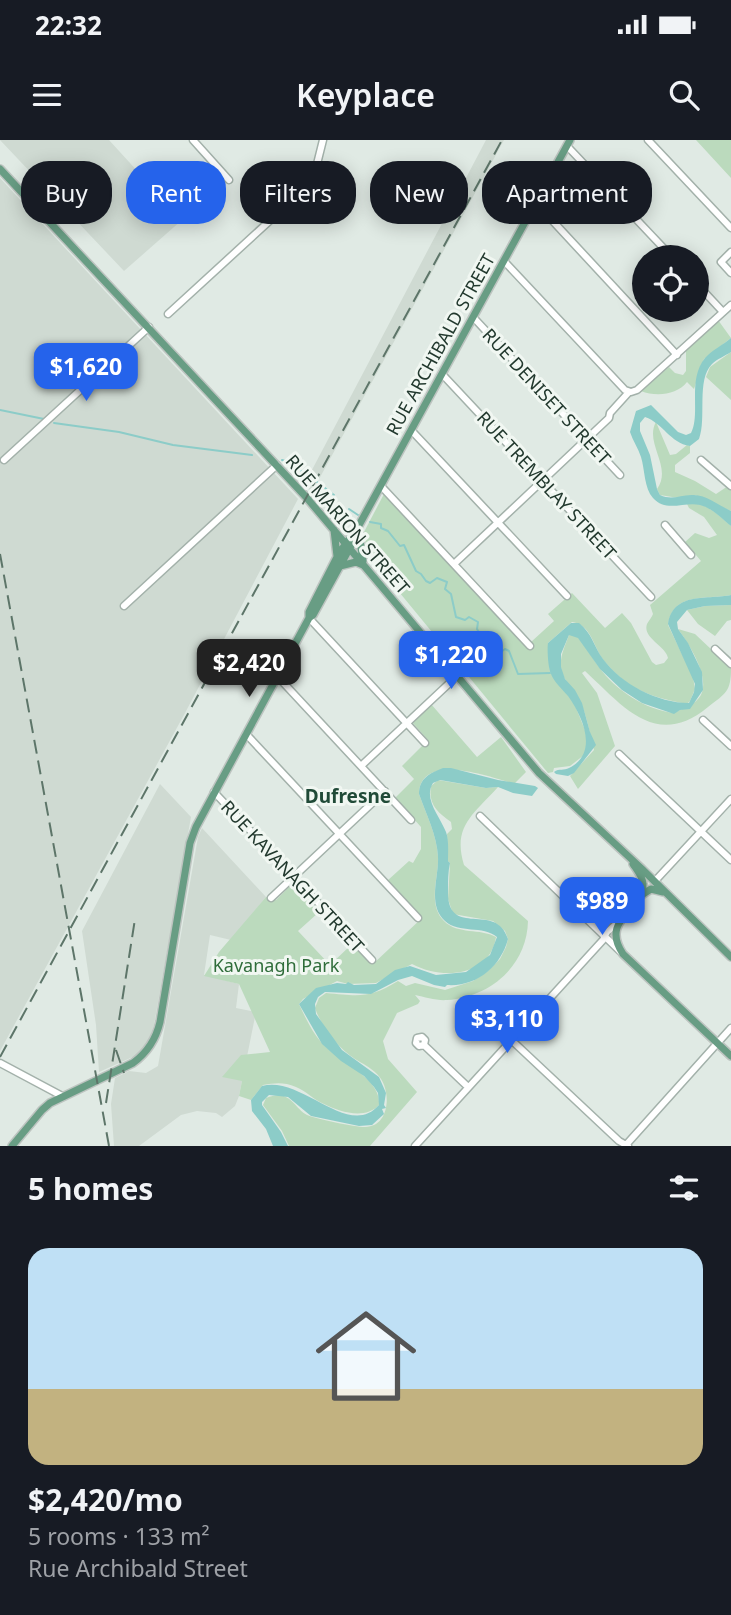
<!DOCTYPE html>
<meta charset="utf-8">
<style>
body{margin:0;font-family:"Noto Sans",sans-serif;background:#20242c;color:#f1f3f6;height:100vh;display:flex;flex-direction:column;font-size:26px;white-space:nowrap}
*{box-sizing:border-box;margin:0}
p{font-size:23px;color:#9ea1a6}
.icon{flex:none;width:38px;height:38px;fill:none;stroke:currentColor;stroke-width:2;stroke-linecap:round;stroke-linejoin:round}
.map{position:relative;height:1006px;overflow:hidden}
.side{display:flex;flex-direction:column;background:#171b24;flex:1}
.side>*{flex:none}
.top-card{position:absolute;left:21px;top:21px;width:690px;height:63px;display:flex;gap:14px}
.tools{position:absolute;left:632px;top:105px;display:grid;gap:14px}
.tools a{display:grid;place-items:center;width:77px;height:77px;border-radius:50%;background:#171b24;box-shadow:0 4px 18px #0003;font-size:35px}
.price{position:absolute;translate:-50% -60px;padding:0 16px;border-radius:14px;background:#2563eb;color:#fff;font-size:23px;line-height:46px;filter:drop-shadow(0 2px 4px #0008)}
.price::after{content:'';position:absolute;left:50%;top:42px;width:21px;height:16px;margin-left:-10px;background:inherit;clip-path:polygon(0 0,100% 0,50% 100%)}
.price.current{background:#222;color:#fff}
ul{padding:0;list-style:none}
li{display:grid;align-content:center;gap:14px;height:371px;padding:0 28px}
li span{display:grid;place-items:center;height:217px;border-radius:21px;color:#555}
li>.icon{margin-inline-start:auto}
span .icon{width:126px;height:126px;fill:#fffc;stroke-width:1}
li b{font-size:30px}
h2{display:flex;justify-content:space-between;align-items:center;height:84px;padding:0 28px;font-size:30px}
.tag{padding:0 24px;border-radius:28px;background:#171b24;box-shadow:0 4px 18px #0003;font-size:24px;line-height:63px}
.tag.current{background:#2563eb;color:#fff}
.status{display:flex;justify-content:space-between;align-items:center;height:49px;padding:0 35px;background:#171b24;direction:ltr}
.status svg{height:19px;fill:currentColor}
header{display:flex;justify-content:space-between;align-items:center;height:91px;padding:0 28px;background:#171b24;font-size:32px;font-weight:600}
.map>svg:first-child{display:block}
</style>
<div class="status"><b>22:32</b><svg viewBox="0 0 49 12"><path d="M0 12V9h3v3zM5 12V6h3v6zM10 12V3h3v9zM15 12V0h3v12zM26 1h20v11H26zM47 4h2v5h-2z"/></svg></div>
<header><svg class="icon" aria-label="menu" viewBox="0 0 24 24"><path d="M4 6h16M4 12h16M4 18h16"/></svg>Keyplace<svg class="icon" aria-label="search" viewBox="0 0 24 24"><circle cx="10" cy="10" r="6"/><path d="M15 15l6 6"/></svg></header>
<div class="map">
<svg width="731" height="1006" viewBox="0 0 731 1006">
<rect width="100%" height="100%" fill="#e0eae4"/>
<path fill="#cfdad2" d="M 0,0 L 109,0 L 182,80 L 124,131 Z
M 486,0 L 504,0 L 312,352 L 304,345 Z
M 0,38 L 298,359 L 185,573 L 0,911 Z
M 160,644 L 191,677 L 154,885 L 149,900 L 135,916 L 99,932 L 96,885 L 82,791 Z
M 202,688 L 266,757 L 231,800 L 210,795 L 204,835 L 239,844 L 236,868 L 256,872 L 239,956 L 235,966 L 222,977 L 216,973 L 197,971 L 181,975 L 139,1006 L 114,1006 L 111,964 L 115,938 L 129,931 L 146,933 L 158,926 L 198,697 Z"/>
<path fill="#bbdabd" d="M 696,0 L 731,0 L 731,38 Z
M 718,180 L 731,198 L 704,219 L 694,249 L 687,242 C 677,255 656,257 641,251 L 669,227 L 675,233 L 683,235 L 686,231 L 686,210 Z
M 731,212 L 731,260 L 706,237 L 710,227 Z
M 656,282 L 670,315 L 676,314 L 687,305 L 690,306 L 690,313 L 675,325 L 675,332 L 695,341 L 716,354 L 728,346 L 731,349 L 731,371 L 695,355 L 678,358 L 660,355 L 657,349 C 673,327 644,303 656,282 Z
M 384,354 L 529,508 L 533,505 L 531,502 L 554,481 L 548,474 L 572,453 L 605,488 L 622,473 L 631,483 L 652,522 L 656,525 L 664,523 L 668,518 C 666,506 642,498 647,484 C 649,480 652,477 653,474 L 650,465 L 701,421 L 685,402 L 695,393 L 709,398 L 717,395 L 704,377 L 689,368 L 687,364 C 706,361 718,375 731,386 L 731,455 C 708,460 673,451 668,485 L 693,537 L 695,549 L 690,561 L 687,564 C 664,560 638,553 621,538 C 615,533 607,525 602,518 C 593,505 591,485 572,482 L 548,503 L 550,532 L 574,563 L 587,595 L 588,612 L 570,626 L 554,628 L 553,632 L 548,633 L 367,413 L 364,392 Z
M 731,465 L 731,480 L 727,481 L 715,496 L 698,484 L 687,470 L 705,466 Z
M 678,489 L 695,494 L 731,528 C 731,552 726,553 708,567 C 656,610 623,566 585,531 L 582,533 L 597,553 L 615,606 L 578,649 L 570,636 L 594,610 C 590,594 587,576 580,561 C 577,553 572,549 567,542 C 555,526 563,511 569,495 L 576,495 C 585,505 591,516 599,527 C 615,550 646,570 674,573 C 681,569 692,566 698,559 C 714,542 689,504 678,489 Z
M 431,564 L 477,617 L 501,597 L 526,632 L 514,644 C 491,637 420,611 419,654 C 426,674 437,695 438,717 C 439,737 427,764 444,781 C 458,795 480,788 496,797 C 490,837 442,840 412,824 L 376,843 L 348,844 L 337,841 L 303,859 L 299,864 C 305,877 312,892 321,902 C 337,921 382,938 379,965 C 365,980 340,972 324,964 C 314,960 306,951 296,947 C 284,942 275,943 263,945 L 251,960 L 239,956 L 242,941 L 222,937 L 241,915 L 270,912 L 239,844 L 204,836 L 219,812 L 266,757 L 276,760 L 292,744 L 318,773 L 298,791 L 330,825 L 352,804 L 373,824 L 422,778 L 387,741 L 409,721 L 413,723 L 421,709 L 421,687 L 395,658 L 414,639 L 402,626 L 428,600 L 412,582 Z
M 438,640 L 486,648 L 498,647 C 474,674 452,686 464,725 L 528,781 C 527,826 490,857 447,860 C 437,861 425,857 415,855 L 420,861 L 418,864 L 397,873 L 383,901 L 388,919 L 417,952 L 370,1006 L 289,1006 L 282,991 L 263,965 L 266,958 C 290,948 293,967 307,975 C 316,979 355,987 365,987 C 391,987 392,948 377,934 C 370,927 363,924 355,919 C 339,909 321,886 315,868 L 319,858 L 326,853 C 358,856 369,859 398,841 L 406,846 L 415,843 L 445,850 L 473,841 L 488,831 L 500,819 L 506,807 L 508,799 L 505,791 L 493,781 L 453,774 L 448,759 L 450,723 L 448,721 L 447,694 L 452,689 L 451,682 C 437,672 428,664 431,646 Z"/>
<path fill="#8cccc8" d="M 731,198 L 731,212 C 725,216 717,219 712,224 C 696,240 707,278 699,299 L 690,306 C 670,303 663,283 645,277 L 640,283 L 640,291 L 650,315 L 657,349 L 660,355 C 673,361 681,354 694,355 C 706,355 720,366 731,371 L 731,386 C 721,378 712,368 700,365 C 685,361 666,373 653,358 C 644,348 645,330 641,317 C 638,308 633,301 630,292 L 636,271 L 651,265 L 678,292 L 686,295 L 691,293 C 701,273 687,240 705,218 C 712,210 723,205 731,198 Z
M 731,455 L 731,465 L 705,466 L 687,470 L 677,482 L 678,489 L 688,503 L 702,532 L 703,550 L 690,569 L 680,570 L 674,574 L 642,563 L 622,550 L 600,529 L 578,498 L 569,495 L 561,514 L 561,527 L 565,539 L 575,550 L 582,563 L 590,592 L 596,605 L 574,633 L 568,636 L 556,634 L 554,632 C 559,628 564,631 569,628 C 599,613 583,577 568,556 C 563,550 554,542 551,534 C 548,528 547,509 548,503 L 571,483 L 579,483 C 592,493 594,507 603,519 C 621,544 658,563 689,563 L 694,552 L 695,544 L 668,484 C 673,451 709,460 731,455 Z
M 443,628 L 451,628 L 498,640 L 535,646 L 538,648 L 532,656 L 513,653 L 498,647 L 486,648 L 440,640 L 433,643 C 423,659 440,676 446,692 C 449,700 448,712 448,721 L 450,723 C 448,732 448,741 448,751 C 447,800 496,760 508,799 C 501,826 477,847 447,845 L 445,847 L 434,845 L 412,836 L 398,840 L 371,854 L 325,852 L 318,857 L 315,864 L 316,874 L 342,910 L 379,937 L 386,953 L 384,965 L 386,968 L 382,969 L 384,974 L 372,985 L 359,986 L 311,976 L 288,957 L 269,955 L 262,962 L 262,965 L 281,992 L 288,1006 L 273,1006 L 266,989 L 252,971 L 251,960 L 262,946 C 302,935 348,1000 379,965 L 378,953 L 374,947 L 364,936 L 341,921 L 322,904 L 299,864 L 316,848 L 337,843 L 346,844 L 348,842 L 354,845 L 376,844 L 395,830 L 410,826 L 436,835 L 466,832 L 490,815 L 497,797 C 483,785 459,794 445,781 C 427,765 439,737 438,717 C 437,695 426,674 419,654 C 419,638 430,633 443,628 Z"/>
<g fill="none" stroke-linecap="round" stroke-linejoin="round">
<path stroke="#8cccc8" stroke-width="2" d="M 0,270 L 44,279
M 54,283 L 119,292 L 173,305 L 252,315
M 282,320 L 292,323 L 308,337
M 317,342 L 334,355
M 349,369 L 358,375
M 370,382 L 381,384 L 381,388 L 388,391 L 400,406 L 404,405 L 416,431 L 421,434 L 426,441 L 430,443 L 437,438 L 447,442 L 445,449 L 451,454 L 456,477 L 465,480 L 469,477 L 478,482 L 477,489 L 480,494
M 488,503 L 501,512 L 505,509 L 509,511 L 518,534 L 550,533"/>
<g stroke="#a3b1aa" stroke-width="9">
<path id="minor" d="M 193,0 L 229,40
M 648,0 L 731,88
M 567,6 L 672,117
M 536,63 L 677,215
M 731,112 L 721,122 L 731,133
M 504,121 L 625,250 L 631,252 L 637,250 L 731,165
M 696,143 L 723,172
M 168,174 L 299,54 L 317,24 L 323,0
M 473,177 L 620,335
M 442,234 L 651,457
M 411,290 L 567,456
M 4,320 L 149,187
M 701,320 L 731,346
M 381,346 L 530,506
M 665,385 L 691,415
M 454,424 L 609,278 L 610,273 L 629,252
M 124,466 L 277,325
M 309,478 L 425,603
M 715,509 L 731,524
M 278,537 L 411,680
M 703,580 L 731,606
M 246,594 L 418,778
M 619,614 L 731,720
M 361,626 L 457,536
M 214,652 L 372,820
M 480,676 L 622,813
M 655,741 L 731,659
M 271,758 L 385,651
M 475,866 L 619,1001 L 628,1006
M 424,905 L 425,900 L 422,897 L 417,898 L 416,903 L 419,906 L 424,905 L 468,947
M 0,923 L 62,956
M 415,1006 L 603,800 L 607,792 L 621,780
M 625,1006 L 731,888"/>
</g>
<g stroke="#bdc4c0" stroke-width="10">
<path id="major" d="M 0,29 L 306,357 L 539,633 L 642,729 L 731,817
M 334,390 L 337,416
M 363,421 L 358,387 L 570,0
M 340,426 L 356,422 L 363,425
M 309,478 L 309,472 L 339,413 L 358,387
M 633,724 C 637,730 643,737 643,744 C 644,771 599,778 623,814 L 731,916
M 640,756 L 651,749 L 663,752
M 12,1006 L 42,970 L 50,963 L 133,923 C 148,912 156,899 160,882 L 190,703 L 196,687 L 309,478 L 313,475 L 358,393"/>
</g>
<use href="#minor" stroke="#fff" stroke-width="6"/>
<use href="#major" stroke="#689d84" stroke-width="7"/>
<path stroke="#5d7569" stroke-width="2" stroke-dasharray="14 7" stroke-linecap="butt" d="M 0,414 L 109,1006
M 116,910 L 124,933
M 0,917 L 502,0
M 106,963 L 135,779"/>
</g>
<g text-anchor="middle" dominant-baseline="central" stroke-width="6" stroke-linejoin="round" paint-order="stroke">
<g font-size="18" fill="#22392e" stroke="#f1f7f2">
<text transform="translate(440 204) rotate(-61)">RUE ARCHIBALD STREET</text>
<text transform="translate(547 256) rotate(47)">RUE DENISET STREET</text>
<text transform="translate(547 345) rotate(47)">RUE TREMBLAY STREET</text>
<text transform="translate(348 384) rotate(49)">RUE MARION STREET</text>
<text transform="translate(293 736) rotate(47)">RUE KAVANAGH STREET</text>
</g>
<g font-size="18" fill="#2f6d3a" stroke="#f1f7f2">
<text x="276" y="825">Kavanagh Park</text>
</g>
<g font-size="19" font-weight="bold" fill="#204a37" stroke="#f1f7f2">
<text x="348" y="656">Dufresne</text>
</g>
</g>
</svg>
<div class="tools">
<a><svg class="icon" aria-label="locate" viewBox="0 0 24 24"><circle cx="12" cy="12" r="6"/><path d="M12 2v4M12 18v4M2 12h4M18 12h4"/></svg></a>
</div>
<b class="price" style="left:86px;top:263px">$1,620</b>
<b class="price" style="left:451px;top:551px">$1,220</b>
<b class="price current" style="left:249px;top:559px">$2,420</b>
<b class="price" style="left:602px;top:797px">$989</b>
<b class="price" style="left:507px;top:915px">$3,110</b>
<div class="top-card">
<a class="tag">Buy</a>
<a class="tag current">Rent</a>
<a class="tag">Filters</a>
<a class="tag">New</a>
<a class="tag">Apartment</a>
</div>
</div>
<section class="side">
<h2>5 homes<svg class="icon" aria-label="filters" viewBox="0 0 24 24"><path d="M4 7h16M4 17h16"/><circle cx="9" cy="7" r="2"/><circle cx="15" cy="17" r="2"/></svg></h2>
<ul>
<li><span style="background:linear-gradient(#bfe0f5 65%,#c2b280 0)"><svg class="icon" aria-label="home" viewBox="0 0 24 24"><path d="M3 11l9-7 9 7M6 9v11h12V9"/></svg></span><div><b>$2,420/mo</b><p>5 rooms · 133 m²</p><p>Rue Archibald Street</p></div></li>
</ul>
</section>
